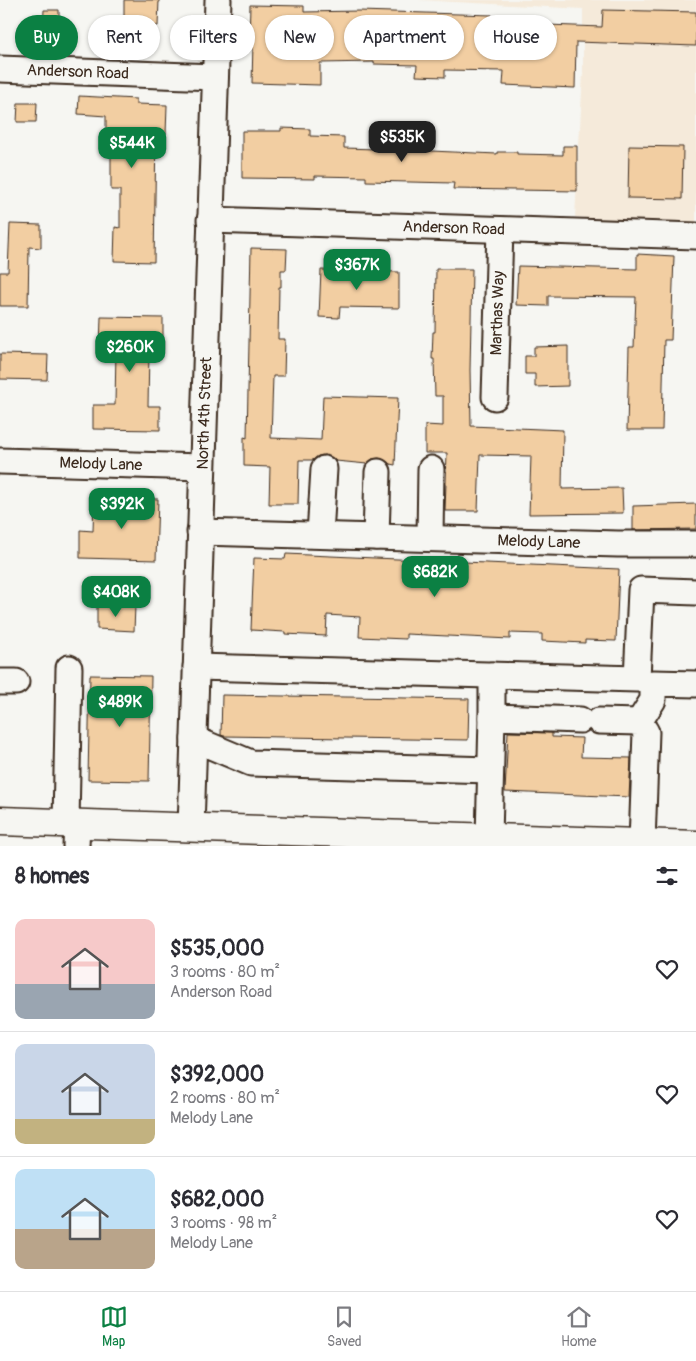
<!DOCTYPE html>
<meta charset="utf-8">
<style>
body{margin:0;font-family:Pangolin,sans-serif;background:#f7f7f7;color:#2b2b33;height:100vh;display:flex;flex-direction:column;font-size:19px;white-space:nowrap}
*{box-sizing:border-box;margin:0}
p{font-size:16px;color:#7c7c81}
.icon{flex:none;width:28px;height:28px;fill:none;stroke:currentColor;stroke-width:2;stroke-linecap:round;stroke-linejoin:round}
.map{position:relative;height:846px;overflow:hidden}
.drawer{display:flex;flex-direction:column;background:#fff;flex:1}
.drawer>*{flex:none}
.banner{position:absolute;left:15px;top:15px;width:666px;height:45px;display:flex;gap:10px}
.price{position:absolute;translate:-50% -42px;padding:0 11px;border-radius:10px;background:#0b8043;color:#fff;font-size:16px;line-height:32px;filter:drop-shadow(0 1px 2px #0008)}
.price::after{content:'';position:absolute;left:50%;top:30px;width:15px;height:11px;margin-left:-8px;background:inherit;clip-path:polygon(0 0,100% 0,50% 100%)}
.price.active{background:#222;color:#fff}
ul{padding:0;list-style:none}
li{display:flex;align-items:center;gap:15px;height:125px;padding:0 15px}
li+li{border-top:1px solid #e1e1e2}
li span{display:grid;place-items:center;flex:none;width:140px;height:100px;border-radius:10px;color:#555}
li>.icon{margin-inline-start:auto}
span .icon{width:60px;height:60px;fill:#fffc;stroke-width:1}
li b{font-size:21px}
h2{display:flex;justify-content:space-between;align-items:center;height:60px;padding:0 15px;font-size:21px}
.pill{padding:0 18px;border-radius:22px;background:#fff;box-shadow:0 1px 4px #0004;font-size:18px;line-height:45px}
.pill.active{background:#0b8043;color:#fff}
.menu{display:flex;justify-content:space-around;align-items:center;height:70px;border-top:1px solid #e1e1e2;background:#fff;font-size:14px;color:#7c7c81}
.menu a{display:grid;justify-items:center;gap:2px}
.menu .active{color:#0b8043}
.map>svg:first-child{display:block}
</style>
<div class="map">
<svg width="696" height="846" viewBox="0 0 696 846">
<rect width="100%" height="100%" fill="#f6f6f2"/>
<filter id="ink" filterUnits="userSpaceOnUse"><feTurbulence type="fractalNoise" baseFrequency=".02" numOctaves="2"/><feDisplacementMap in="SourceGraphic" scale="10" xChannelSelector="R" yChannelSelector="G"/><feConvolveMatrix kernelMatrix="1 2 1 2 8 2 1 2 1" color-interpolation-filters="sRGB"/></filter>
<g filter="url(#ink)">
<path fill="#f5eada" d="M 418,0 L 696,0 L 696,228 L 575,217 L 583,73 L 583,9 Z"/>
<path fill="#f2cea2" stroke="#3b2a1e" d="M 124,0 L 159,0 L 158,26 L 124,25 Z
M 250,5 L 304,6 L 304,12 L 359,11 L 492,15 L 491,23 L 602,27 L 603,10 L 696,12 L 696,46 L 576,42 L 575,88 L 503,85 L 504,71 L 445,70 L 445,77 L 416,76 L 417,65 L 374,64 L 374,62 L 320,63 L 320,85 L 252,83 L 253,42 L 249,42 Z
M 44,10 L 59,10 L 59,30 L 43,30 Z
M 79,96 L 136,99 L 136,104 L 167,105 L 166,134 L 156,133 L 154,262 L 114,261 L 115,227 L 120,228 L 120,190 L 111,190 L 111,132 L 106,132 L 106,116 L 78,114 Z
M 18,103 L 37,103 L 36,122 L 17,122 Z
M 281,128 L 310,129 L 310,136 L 344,137 L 344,148 L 375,149 L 375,135 L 391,135 L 390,138 L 431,140 L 431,151 L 497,154 L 497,152 L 517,152 L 517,154 L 563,155 L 563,146 L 577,146 L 577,191 L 453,189 L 454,183 L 366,181 L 366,177 L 315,176 L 315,179 L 242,178 L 242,131 L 281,131 Z
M 629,146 L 683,147 L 682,199 L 628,198 Z
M 10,224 L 41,225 L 41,248 L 29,247 L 28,306 L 0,306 L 0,272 L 8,272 Z
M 251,248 L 287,249 L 286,270 L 281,270 L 281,287 L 279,287 L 278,339 L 285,339 L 284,376 L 273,376 L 271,438 L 321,440 L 323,396 L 398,398 L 395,465 L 390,464 L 385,460 L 379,458 L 372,459 L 367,464 L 336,461 L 331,457 L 324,455 L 318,456 L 313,460 L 299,460 L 298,504 L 269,504 L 270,467 L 244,466 L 244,437 L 247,438 Z
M 637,254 L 674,256 L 671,340 L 664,340 L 662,430 L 627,430 L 629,347 L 634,347 L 636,297 L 548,296 L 548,306 L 516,305 L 518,266 L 637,269 Z
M 436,269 L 472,269 L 470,370 L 471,426 L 563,430 L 562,489 L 622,488 L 623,513 L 529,514 L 531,456 L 480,455 L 478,511 L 445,511 L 447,453 L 425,453 L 425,425 L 443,426 L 443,396 L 435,396 L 434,359 L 432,359 L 433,332 L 435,332 Z
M 321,270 L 399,272 L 399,308 L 340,307 L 339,318 L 319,317 Z
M 101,317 L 163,318 L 163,350 L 149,350 L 148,406 L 160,406 L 160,430 L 93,429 L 93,405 L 115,405 L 116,349 L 100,349 Z
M 568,346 L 568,386 L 535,387 L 535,374 L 525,374 L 525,356 L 534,356 L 534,347 Z
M 0,354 L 48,355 L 47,380 L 0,379 Z
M 94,498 L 158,499 L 156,560 L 80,558 L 80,530 L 93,531 Z
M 696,504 L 696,529 L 633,530 L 633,506 Z
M 286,554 L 619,569 L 616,641 L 585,640 L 585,643 L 542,641 L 542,634 L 510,633 L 510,639 L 406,634 L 406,639 L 359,637 L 360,617 L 327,615 L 326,636 L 285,634 L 285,632 L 251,630 L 254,558 L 285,559 Z
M 97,605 L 135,606 L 134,631 L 97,629 Z
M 90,675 L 151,676 L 149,781 L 88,780 Z
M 222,695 L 469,699 L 468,740 L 224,736 L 221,735 Z
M 508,732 L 552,733 L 552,737 L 582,738 L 581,757 L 631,758 L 629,797 L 505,792 Z"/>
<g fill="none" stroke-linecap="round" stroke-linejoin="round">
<g stroke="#3b2a1e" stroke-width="29">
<g id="minor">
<path id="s1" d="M 0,69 L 215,77"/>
<path id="s2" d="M 210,220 L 696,236"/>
<path id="s3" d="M 495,397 L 500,230"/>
<path id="s4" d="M 0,461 L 202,467"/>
<path id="s5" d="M 200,532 L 618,544 L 696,544"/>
<path d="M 320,535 L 324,469"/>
<path d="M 376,537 L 378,472"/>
<path d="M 430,538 L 431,469"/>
<path d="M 196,667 L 637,679 L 641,590 L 696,592"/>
<path d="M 0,682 L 16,682"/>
<path d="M 492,717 L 492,675"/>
<path d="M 599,721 L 639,722 L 646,732 L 642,843"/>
<path d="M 639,722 L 653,700 L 653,683 L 696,684"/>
<path d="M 194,739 L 251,763 L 490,770"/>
<path d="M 66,823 L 69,668"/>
<path id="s6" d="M 191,828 L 218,0"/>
<path d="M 489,838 L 492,717 L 580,720"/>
<path d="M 76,846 L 77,824"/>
</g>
</g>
<g stroke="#3b2a1e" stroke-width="31">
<path id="major" d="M 0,821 L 696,845"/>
</g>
<use href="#minor" stroke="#f6f6f2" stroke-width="25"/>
<use href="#major" stroke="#f6f6f2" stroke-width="28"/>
</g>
</g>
<g text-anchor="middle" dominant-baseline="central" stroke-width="4.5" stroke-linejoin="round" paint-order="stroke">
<g font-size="16" fill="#3b2a1e" stroke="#f6f6f2">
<text stroke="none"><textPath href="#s1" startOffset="78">Anderson Road</textPath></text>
<text stroke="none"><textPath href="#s2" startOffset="244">Anderson Road</textPath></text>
<text stroke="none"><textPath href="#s3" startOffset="84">Marthas Way</textPath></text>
<text stroke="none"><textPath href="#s6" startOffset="415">North 4th Street</textPath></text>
<text stroke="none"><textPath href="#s4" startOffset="101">Melody Lane</textPath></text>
<text stroke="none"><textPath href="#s5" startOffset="339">Melody Lane</textPath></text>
</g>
</g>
</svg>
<b class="price active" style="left:402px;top:163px">$535K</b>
<b class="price" style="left:132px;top:169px">$544K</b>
<b class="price" style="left:357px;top:291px">$367K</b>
<b class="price" style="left:130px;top:373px">$260K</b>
<b class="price" style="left:122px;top:530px">$392K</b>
<b class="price" style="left:435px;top:598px">$682K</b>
<b class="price" style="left:116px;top:618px">$408K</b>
<b class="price" style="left:120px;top:728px">$489K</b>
<div class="banner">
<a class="pill active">Buy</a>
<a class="pill">Rent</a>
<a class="pill">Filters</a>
<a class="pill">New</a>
<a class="pill">Apartment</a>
<a class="pill">House</a>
</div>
</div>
<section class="drawer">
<h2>8 homes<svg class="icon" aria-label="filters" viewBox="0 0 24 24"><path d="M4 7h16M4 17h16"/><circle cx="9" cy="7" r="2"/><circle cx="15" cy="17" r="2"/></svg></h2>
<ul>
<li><span style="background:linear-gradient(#f6c9c9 65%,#9aa5b1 0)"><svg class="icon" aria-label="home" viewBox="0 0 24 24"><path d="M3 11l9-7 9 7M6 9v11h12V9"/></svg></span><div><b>$535,000</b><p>3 rooms · 80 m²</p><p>Anderson Road</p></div><svg class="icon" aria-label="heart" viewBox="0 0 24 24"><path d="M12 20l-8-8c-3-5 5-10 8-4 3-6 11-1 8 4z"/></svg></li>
<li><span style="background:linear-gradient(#c9d6e8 75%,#c2b280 0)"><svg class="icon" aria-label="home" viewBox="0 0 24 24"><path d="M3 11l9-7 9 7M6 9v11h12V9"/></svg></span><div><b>$392,000</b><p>2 rooms · 80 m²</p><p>Melody Lane</p></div><svg class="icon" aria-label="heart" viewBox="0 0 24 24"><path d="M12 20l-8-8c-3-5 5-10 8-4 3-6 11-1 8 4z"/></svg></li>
<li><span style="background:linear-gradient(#bfe0f5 60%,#b9a48a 0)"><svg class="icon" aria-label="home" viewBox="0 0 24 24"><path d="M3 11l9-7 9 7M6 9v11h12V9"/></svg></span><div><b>$682,000</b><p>3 rooms · 98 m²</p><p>Melody Lane</p></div><svg class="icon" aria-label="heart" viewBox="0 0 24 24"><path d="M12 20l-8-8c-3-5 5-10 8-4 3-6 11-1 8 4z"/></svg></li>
</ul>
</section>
<nav class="menu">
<a class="active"><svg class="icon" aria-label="map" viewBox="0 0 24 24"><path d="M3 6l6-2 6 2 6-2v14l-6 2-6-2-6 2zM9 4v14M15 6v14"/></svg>Map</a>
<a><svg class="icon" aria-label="saved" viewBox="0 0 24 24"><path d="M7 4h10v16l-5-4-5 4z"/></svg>Saved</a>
<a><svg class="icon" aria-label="home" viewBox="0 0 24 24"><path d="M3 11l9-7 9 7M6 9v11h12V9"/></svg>Home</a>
</nav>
